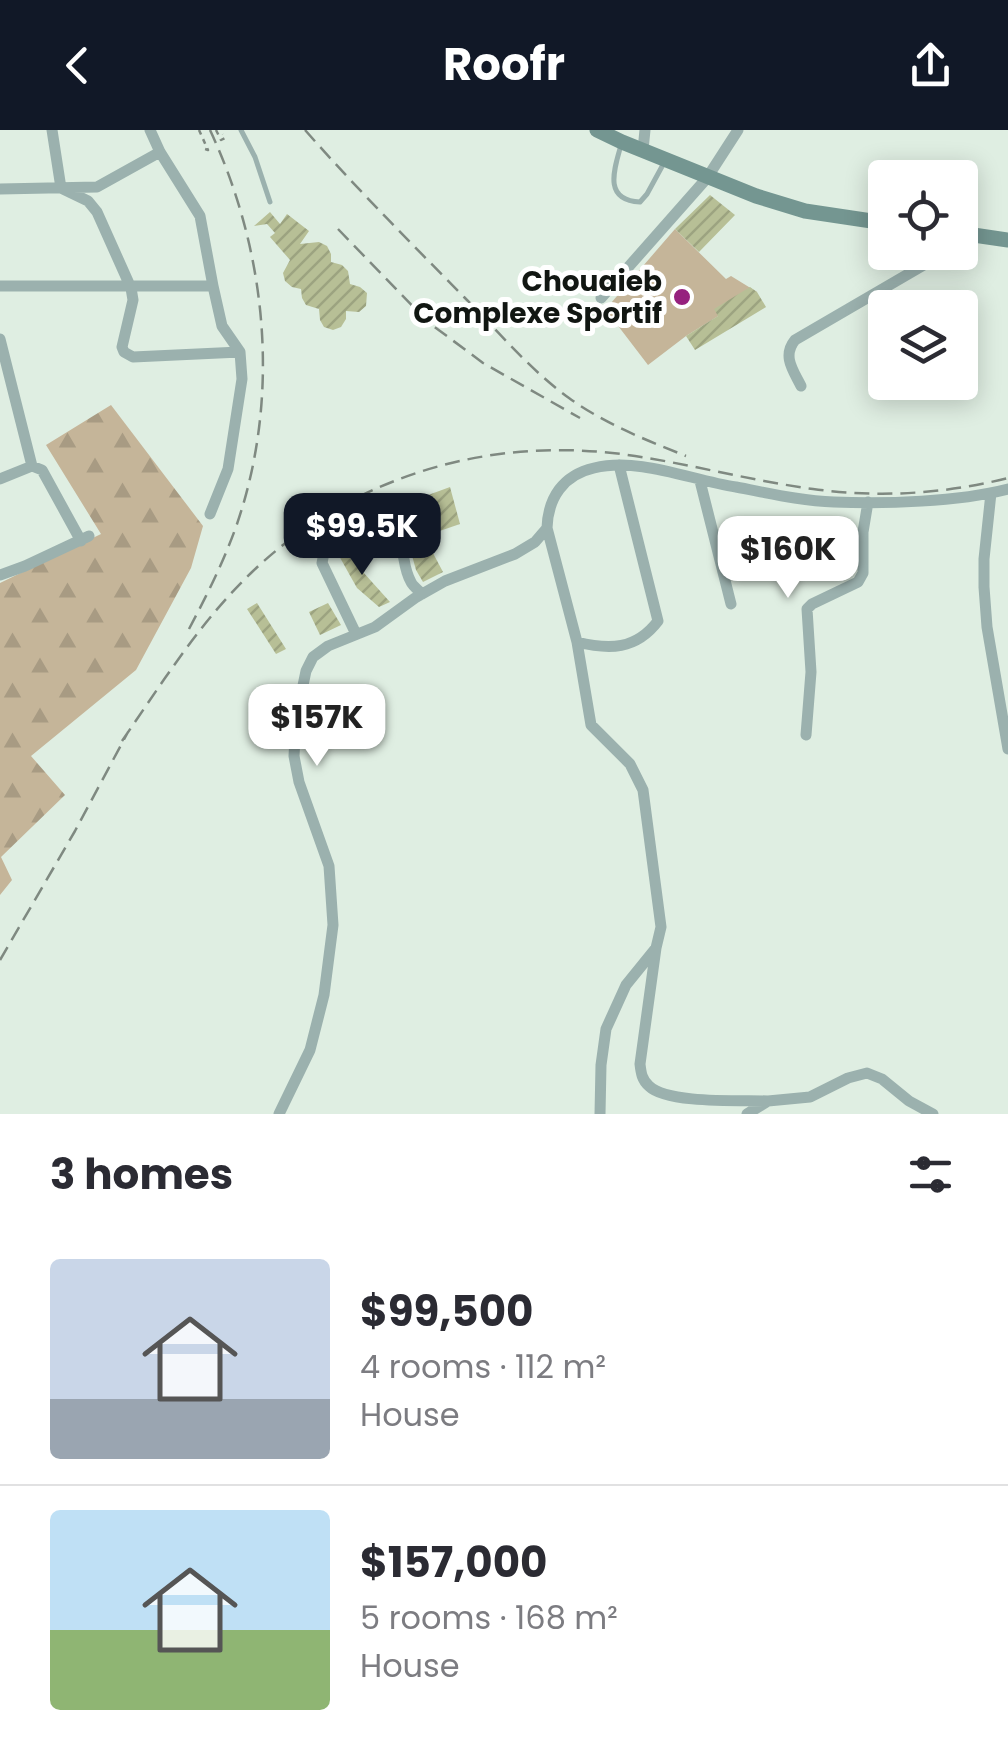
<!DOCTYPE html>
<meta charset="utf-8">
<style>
body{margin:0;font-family:Poppins,sans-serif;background:#f7f7f7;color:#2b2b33;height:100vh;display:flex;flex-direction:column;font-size:38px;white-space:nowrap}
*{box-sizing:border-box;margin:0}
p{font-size:32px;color:#7c7c81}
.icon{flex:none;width:55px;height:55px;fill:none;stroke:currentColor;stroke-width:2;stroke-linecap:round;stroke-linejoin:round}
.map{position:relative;height:984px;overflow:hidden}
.drawer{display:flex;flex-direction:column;background:#fff;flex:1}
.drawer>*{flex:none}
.tools{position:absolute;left:868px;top:30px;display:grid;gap:20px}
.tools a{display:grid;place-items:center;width:110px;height:110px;border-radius:10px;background:#fff;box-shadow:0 5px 25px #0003;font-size:50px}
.price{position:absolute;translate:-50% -85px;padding:0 22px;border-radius:20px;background:#fff;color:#222;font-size:32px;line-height:65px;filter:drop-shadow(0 2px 5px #0008)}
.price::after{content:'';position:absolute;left:50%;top:60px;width:30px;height:22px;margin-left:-15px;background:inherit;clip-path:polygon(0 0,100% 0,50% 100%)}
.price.on{background:#111827;color:#fff}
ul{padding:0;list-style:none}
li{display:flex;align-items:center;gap:30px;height:250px;padding:0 50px}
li+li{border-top:2px solid #e1e1e2}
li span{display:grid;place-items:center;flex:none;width:280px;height:200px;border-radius:10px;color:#555}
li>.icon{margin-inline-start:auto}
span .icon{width:120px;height:120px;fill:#fffc;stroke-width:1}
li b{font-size:42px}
h2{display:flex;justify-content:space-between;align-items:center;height:120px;padding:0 50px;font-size:42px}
header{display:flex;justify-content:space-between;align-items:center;height:130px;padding:0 50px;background:#111827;color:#fff;font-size:45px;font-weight:700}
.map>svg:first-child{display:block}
</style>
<header><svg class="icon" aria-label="back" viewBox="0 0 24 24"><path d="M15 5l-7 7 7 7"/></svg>Roofr<svg class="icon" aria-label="share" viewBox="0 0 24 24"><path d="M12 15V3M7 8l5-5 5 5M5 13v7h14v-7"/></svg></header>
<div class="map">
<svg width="1008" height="984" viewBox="0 0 1008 984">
<defs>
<pattern id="forest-firs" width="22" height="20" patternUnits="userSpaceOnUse" patternTransform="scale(2.5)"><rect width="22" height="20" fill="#c5b599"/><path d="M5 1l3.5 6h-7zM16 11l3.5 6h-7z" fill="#a89b83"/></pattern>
<pattern id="building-hatch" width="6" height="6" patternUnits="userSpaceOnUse" patternTransform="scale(2.5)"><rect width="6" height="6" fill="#b7bf96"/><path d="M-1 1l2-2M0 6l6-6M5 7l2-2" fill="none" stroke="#9ca380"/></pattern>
</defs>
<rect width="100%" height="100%" fill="#dfeee2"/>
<path fill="url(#forest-firs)" d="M 111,275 L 203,396 L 191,438 L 136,540 L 31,626 L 65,665 L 1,727 L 12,750 L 0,765 L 0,453 L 101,404 L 46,315 Z"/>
<path fill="#c5b599" d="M 675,99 L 726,149 L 731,146 L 757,162 L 686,206 L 648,235 L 609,184 L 611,173 Z"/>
<path fill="url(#building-hatch)" d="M 710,65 L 735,85 L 699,122 L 675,99 Z
M 270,82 L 280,94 L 287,84 L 309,101 L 300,114 L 319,112 L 327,116 L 331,124 L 331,132 L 342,135 L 348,141 L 350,154 L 360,157 L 367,163 L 366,176 L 359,182 L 346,181 L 346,189 L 341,197 L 333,200 L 324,197 L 320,190 L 319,179 L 306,175 L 302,168 L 301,159 L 292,157 L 285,151 L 283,143 L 290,130 L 270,107 L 275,103 L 267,94 L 254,96 Z
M 750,157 L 757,162 L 766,177 L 695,220 L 686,206 L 718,186 L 714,179 Z
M 450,357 L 460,394 L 428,405 L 434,425 L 443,442 L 423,452 L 416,440 L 408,411 L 394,395 L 387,396 L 382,382 Z
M 351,414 L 356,433 L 365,441 L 363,442 L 390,472 L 379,477 L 357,458 L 338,424 Z
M 257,473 L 286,519 L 276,524 L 247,479 Z
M 328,473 L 341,495 L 320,505 L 309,482 Z"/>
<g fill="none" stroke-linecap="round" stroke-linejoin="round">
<path stroke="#7f8981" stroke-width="2.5" stroke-dasharray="5 5" stroke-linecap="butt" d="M 199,0 L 208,20 L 205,19
M 216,0 L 221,10 L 225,8 L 223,4"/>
<path stroke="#9bb1ae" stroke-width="5" d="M 241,0 L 255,27 L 270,72
M 621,15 C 614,40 603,70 640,72 L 647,64 L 665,31"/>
<path stroke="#9bb1ae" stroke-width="11" d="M 52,0 L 61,58 L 88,71 L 97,82 L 131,158 L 133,170 L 122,217 L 124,222 L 133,227 L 240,222
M 643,20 L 645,0
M 0,59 L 97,57 L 160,22
M 0,156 L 213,156 L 200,86 L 160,22 L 150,0
M 601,168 L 707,48 L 738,0
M 0,209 L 32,336
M 801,256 C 793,240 782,226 795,210 L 946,122
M 0,349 L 32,336 L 42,340 L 81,411
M 700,351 L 731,474
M 991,363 L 984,429 L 984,457 L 987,497 L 1008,619
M 210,384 L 228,339 L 242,249 L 240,222 L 222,196 L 213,156
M 0,445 L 25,436 L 89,406
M 356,504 L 322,433 L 324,423 L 350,396 C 359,396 366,399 375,401 C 414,413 397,426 411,452 C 412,455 420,462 422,464
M 577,512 C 609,520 636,520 658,491 L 619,335
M 806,605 L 811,542 L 807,479 L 812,474 L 858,452 L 863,443 L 863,402 L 868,372
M 656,818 L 640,934 C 641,943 642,950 649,956 C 667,974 742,970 768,971
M 279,984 L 310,920 L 324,865 L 333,795 L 329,736 L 299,652 L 294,626 L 296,589 L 306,541 L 313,527 L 328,516 L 375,497 L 415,468 L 445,451 L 515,424 L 535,412 L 547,398
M 600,984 L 601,935 L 606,899 L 626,855 L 656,818 L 661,797 L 643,660 L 630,634 L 591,595 L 577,512 L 547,398 C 548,368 563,345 594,338 C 640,327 690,350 736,357 C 768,363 801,371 834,372 C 886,374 957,372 1008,359
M 747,984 L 768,971 L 810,967 L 848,948 L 867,943 L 882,949 L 909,971 L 933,984"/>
<path stroke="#749691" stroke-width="15" d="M 597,0 L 622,12 L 756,66 L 805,81 L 885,93
M 960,103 L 1008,110"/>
<path stroke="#7f8981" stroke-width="2.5" stroke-dasharray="15 8" stroke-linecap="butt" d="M 305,0 C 356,58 410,112 464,167 C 498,201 530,240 569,268 C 605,294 646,310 686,326
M 338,99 L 428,192 L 483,233 L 580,288
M 189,499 C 207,465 224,431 237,394 C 281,265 267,122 210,0
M 122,611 C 162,553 200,492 251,443 C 354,344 494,304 635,326 C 694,335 753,351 813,359 C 879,368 944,364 1008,348
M 0,830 L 75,701 L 128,602"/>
</g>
<circle fill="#96217e" stroke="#fff" stroke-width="4" cx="682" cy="167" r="10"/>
<g text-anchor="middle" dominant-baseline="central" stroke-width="10" stroke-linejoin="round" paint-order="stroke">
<g font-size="28" font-weight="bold" fill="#111612" stroke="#fff" text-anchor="end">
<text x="662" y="151">Chouaieb<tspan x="662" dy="32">Complexe Sportif</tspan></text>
</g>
</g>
</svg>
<div class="tools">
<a><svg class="icon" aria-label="locate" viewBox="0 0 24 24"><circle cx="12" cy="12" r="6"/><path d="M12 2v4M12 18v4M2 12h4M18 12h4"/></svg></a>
<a><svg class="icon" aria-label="layers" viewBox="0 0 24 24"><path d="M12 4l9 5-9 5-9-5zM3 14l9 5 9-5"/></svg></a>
</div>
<b class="price on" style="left:362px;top:448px">$99.5K</b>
<b class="price" style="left:788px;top:471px">$160K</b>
<b class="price" style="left:317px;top:639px">$157K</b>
</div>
<section class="drawer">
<h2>3 homes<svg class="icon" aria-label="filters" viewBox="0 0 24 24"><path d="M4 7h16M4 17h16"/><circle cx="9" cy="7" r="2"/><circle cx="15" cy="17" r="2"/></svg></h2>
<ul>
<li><span style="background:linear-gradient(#c9d6e8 70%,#9aa5b1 0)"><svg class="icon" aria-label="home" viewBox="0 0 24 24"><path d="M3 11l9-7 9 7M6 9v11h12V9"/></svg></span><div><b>$99,500</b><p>4 rooms · 112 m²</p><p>House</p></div></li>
<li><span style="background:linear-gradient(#bfe0f5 60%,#8fb573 0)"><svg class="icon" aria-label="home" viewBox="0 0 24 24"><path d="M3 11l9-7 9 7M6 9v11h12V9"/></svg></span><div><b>$157,000</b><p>5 rooms · 168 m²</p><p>House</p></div></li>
</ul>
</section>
